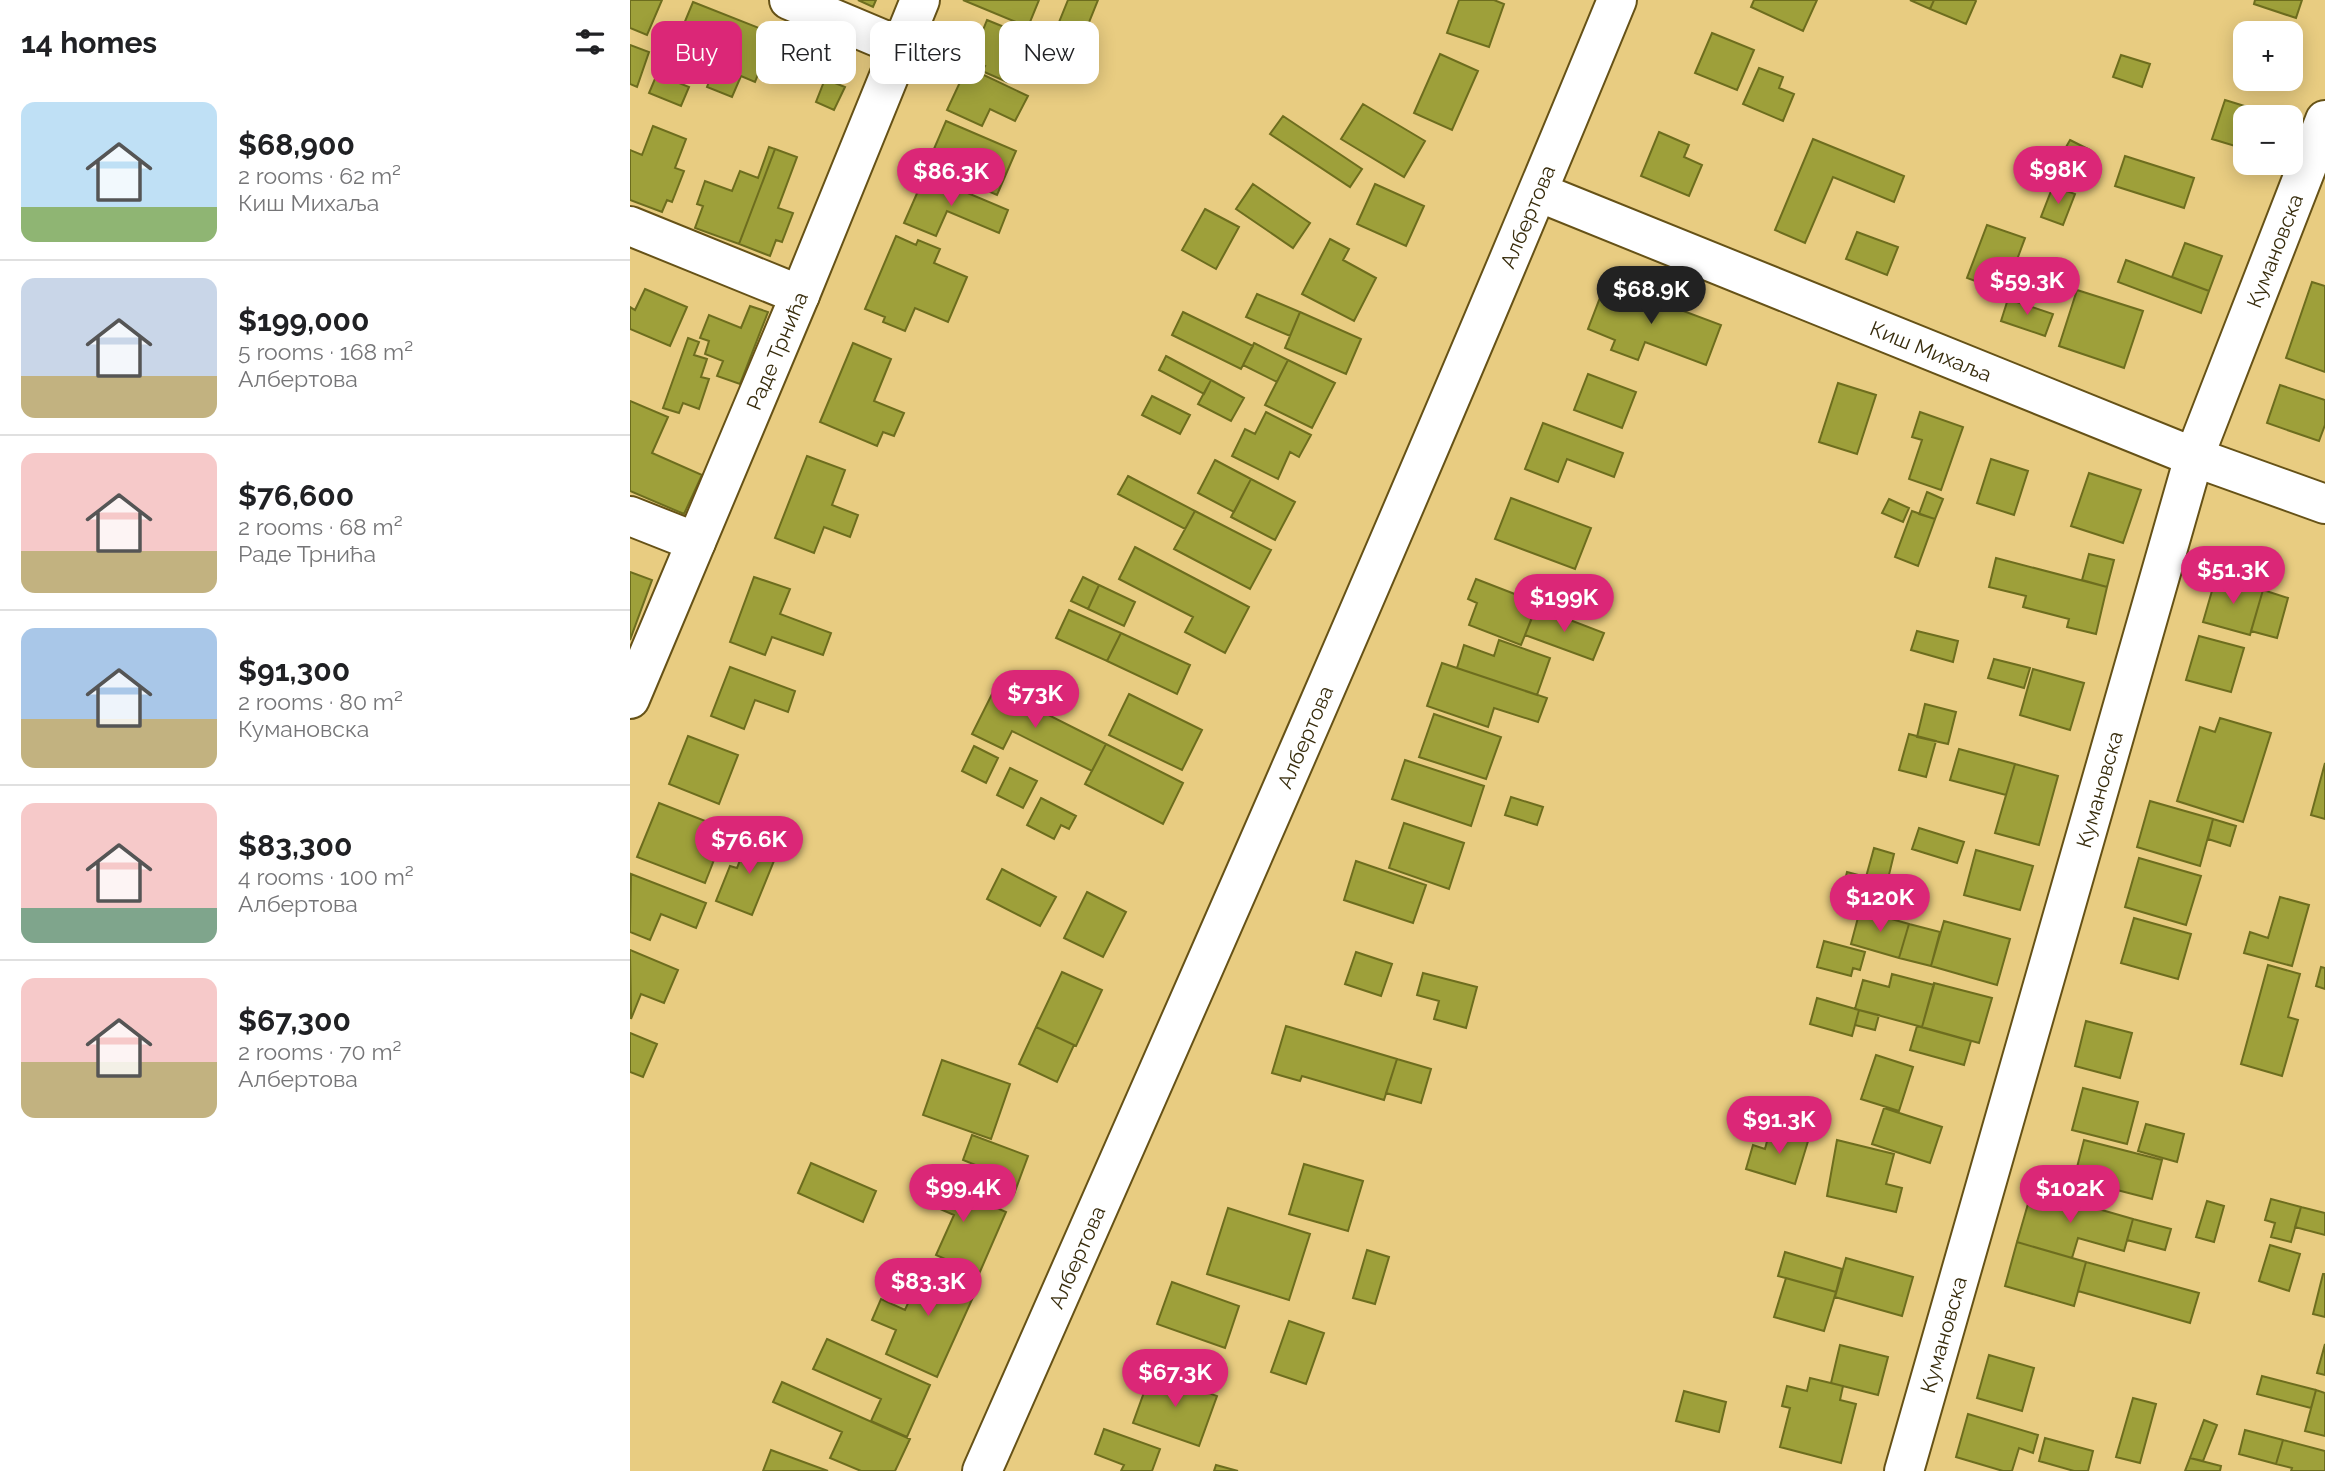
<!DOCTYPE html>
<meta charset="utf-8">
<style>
body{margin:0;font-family:Raleway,sans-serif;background:#f2f2f2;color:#202124;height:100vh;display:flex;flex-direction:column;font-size:26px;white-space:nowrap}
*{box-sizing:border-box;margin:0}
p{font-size:23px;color:#757577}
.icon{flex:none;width:38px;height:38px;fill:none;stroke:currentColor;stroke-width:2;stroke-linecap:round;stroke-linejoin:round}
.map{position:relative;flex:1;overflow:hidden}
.sheet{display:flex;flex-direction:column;background:#fff;width:630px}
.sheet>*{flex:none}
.guide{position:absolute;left:21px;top:21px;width:665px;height:63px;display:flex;gap:14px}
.fabs{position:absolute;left:1603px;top:21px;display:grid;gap:14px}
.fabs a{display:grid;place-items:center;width:70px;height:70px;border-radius:14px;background:#fff;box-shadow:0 4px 18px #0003;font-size:35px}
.price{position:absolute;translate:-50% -60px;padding:0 16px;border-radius:24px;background:#db2777;color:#fff;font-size:23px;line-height:46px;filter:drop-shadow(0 2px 4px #0008)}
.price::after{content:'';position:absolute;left:50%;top:42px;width:21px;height:16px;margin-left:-10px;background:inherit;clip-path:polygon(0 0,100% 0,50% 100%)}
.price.active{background:#222;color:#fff}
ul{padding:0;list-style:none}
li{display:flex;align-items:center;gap:21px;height:175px;padding:0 21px}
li+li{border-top:2px solid #e0e0e0}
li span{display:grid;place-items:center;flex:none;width:196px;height:140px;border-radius:14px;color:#555}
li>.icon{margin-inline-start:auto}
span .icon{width:84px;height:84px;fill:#fffc;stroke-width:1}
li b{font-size:30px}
h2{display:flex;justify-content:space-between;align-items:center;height:84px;padding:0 21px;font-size:30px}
.tag{padding:0 24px;border-radius:14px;background:#fff;box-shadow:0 4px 18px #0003;font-size:24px;line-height:63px}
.tag.active{background:#db2777;color:#fff}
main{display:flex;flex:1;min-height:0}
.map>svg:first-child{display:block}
</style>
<main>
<section class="sheet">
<h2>14 homes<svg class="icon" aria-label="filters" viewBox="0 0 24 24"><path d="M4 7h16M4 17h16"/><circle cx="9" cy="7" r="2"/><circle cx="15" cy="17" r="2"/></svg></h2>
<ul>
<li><span style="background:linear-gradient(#bfe0f5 75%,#8fb573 0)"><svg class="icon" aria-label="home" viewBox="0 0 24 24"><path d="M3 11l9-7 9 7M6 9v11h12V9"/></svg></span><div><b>$68,900</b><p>2 rooms · 62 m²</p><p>Киш Михаља</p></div></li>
<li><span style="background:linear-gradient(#c9d6e8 70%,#c2b280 0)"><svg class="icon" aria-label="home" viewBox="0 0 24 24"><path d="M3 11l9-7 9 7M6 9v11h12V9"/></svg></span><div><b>$199,000</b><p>5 rooms · 168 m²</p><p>Албертова</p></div></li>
<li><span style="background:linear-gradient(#f6c9c9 70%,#c2b280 0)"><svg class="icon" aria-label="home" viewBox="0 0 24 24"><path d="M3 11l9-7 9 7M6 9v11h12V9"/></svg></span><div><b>$76,600</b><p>2 rooms · 68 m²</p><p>Раде Трнића</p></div></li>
<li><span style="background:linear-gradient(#a9c7e8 65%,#c2b280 0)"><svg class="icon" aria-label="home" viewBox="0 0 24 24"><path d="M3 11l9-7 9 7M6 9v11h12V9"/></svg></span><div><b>$91,300</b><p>2 rooms · 80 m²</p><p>Кумановска</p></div></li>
<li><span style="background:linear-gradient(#f6c9c9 75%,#7fa58c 0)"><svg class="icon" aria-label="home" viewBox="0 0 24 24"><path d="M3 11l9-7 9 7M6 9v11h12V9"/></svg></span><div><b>$83,300</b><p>4 rooms · 100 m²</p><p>Албертова</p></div></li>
<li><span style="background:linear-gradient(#f6c9c9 60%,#c2b280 0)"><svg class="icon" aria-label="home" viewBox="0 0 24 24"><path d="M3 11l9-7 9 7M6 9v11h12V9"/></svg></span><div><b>$67,300</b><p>2 rooms · 70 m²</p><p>Албертова</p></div></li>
</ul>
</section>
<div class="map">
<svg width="1695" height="1471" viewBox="0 0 1695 1471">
<rect width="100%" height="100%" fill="#e8cc81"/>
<path fill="#9ea03a" stroke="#6d6d1e" stroke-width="2" d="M 0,0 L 32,0 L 17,35 L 0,28 Z
M 228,0 L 246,0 L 243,7 Z
M 333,0 L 409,0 L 398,27 Z
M 438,0 L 468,0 L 445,57 L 419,47 Z
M 829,0 L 864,0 L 874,4 L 859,47 L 817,33 Z
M 1124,0 L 1187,0 L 1173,31 L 1121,7 Z
M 1280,0 L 1304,0 L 1300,9 Z
M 1304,0 L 1345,0 L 1346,1 L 1336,24 L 1300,9 Z
M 1625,0 L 1672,0 L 1666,18 L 1624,4 Z
M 63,2 L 144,34 L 125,82 L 111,76 L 102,97 L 77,87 L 81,77 L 39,60 Z
M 357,20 L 416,44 L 406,68 L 387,60 L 377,82 L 352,71 L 355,66 L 341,60 Z
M 1082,33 L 1124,50 L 1107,90 L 1065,73 Z
M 0,45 L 19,52 L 7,87 L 0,84 Z
M 810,54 L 848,71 L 822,130 L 784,113 Z
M 1491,55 L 1520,64 L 1512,87 L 1483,77 Z
M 337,67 L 398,96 L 385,121 L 360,109 L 352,126 L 317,110 Z
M 1129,68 L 1153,77 L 1149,88 L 1164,94 L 1153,121 L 1113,104 Z
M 27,74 L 59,87 L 51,106 L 19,93 Z
M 195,79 L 215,87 L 204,110 L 186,102 Z
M 1595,100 L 1647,116 L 1615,117 L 1615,149 L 1582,139 Z
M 733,104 L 795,141 L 774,177 L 711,139 Z
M 653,116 L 732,169 L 720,187 L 640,134 Z
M 316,121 L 386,151 L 367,195 L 297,165 Z
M 23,126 L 56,139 L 45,168 L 54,171 L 42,202 L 37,200 L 32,212 L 0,200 L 0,150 L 12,155 Z
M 1029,132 L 1059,145 L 1054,157 L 1072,165 L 1059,196 L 1011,176 Z
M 1183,139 L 1274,176 L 1264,202 L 1203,177 L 1175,243 L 1145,230 Z
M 1440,140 L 1460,150 L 1449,171 L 1428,161 Z
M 139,147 L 145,149 L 109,244 L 65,228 L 73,206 L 67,204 L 75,181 L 102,191 L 110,171 L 128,178 Z
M 145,149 L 167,157 L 148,208 L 163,213 L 152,242 L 146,240 L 140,256 L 109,244 Z
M 1495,156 L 1564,178 L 1554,208 L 1485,186 Z
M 295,175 L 378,210 L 369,233 L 317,211 L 306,236 L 274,223 Z
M 623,184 L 680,223 L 663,248 L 606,209 Z
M 745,184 L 794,206 L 776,246 L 727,224 Z
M 1423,186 L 1445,194 L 1433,225 L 1411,217 Z
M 575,209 L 609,227 L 586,269 L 552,250 Z
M 1357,225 L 1395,238 L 1375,292 L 1337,278 Z
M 1227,232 L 1268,247 L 1257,275 L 1216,259 Z
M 266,236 L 286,245 L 288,240 L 310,249 L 304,263 L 337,277 L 318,322 L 285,308 L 275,331 L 253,322 L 255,317 L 235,309 Z
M 700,239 L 719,249 L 713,260 L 746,278 L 724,321 L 672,294 Z
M 1555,243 L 1592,256 L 1579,291 L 1542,277 Z
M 1496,260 L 1579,291 L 1571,313 L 1488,282 Z
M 976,282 L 1091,325 L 1076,365 L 1015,342 L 1008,360 L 981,350 L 985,340 L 958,329 Z
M 1682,282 L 1695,286 L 1695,372 L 1656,358 Z
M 15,289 L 57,307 L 40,346 L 0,329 L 0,307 L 5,310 Z
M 1447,290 L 1513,311 L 1494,368 L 1429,346 Z
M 627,294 L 670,312 L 660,336 L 616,317 Z
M 1378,299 L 1423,314 L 1415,336 L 1371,321 Z
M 120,306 L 138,312 L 110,384 L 87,376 L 93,361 L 75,354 L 79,341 L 70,338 L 79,315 L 111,328 Z
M 553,312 L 623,346 L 611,369 L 542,335 Z
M 670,312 L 731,339 L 716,374 L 655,348 Z
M 58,338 L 69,342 L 64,355 L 77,359 L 71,377 L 79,379 L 69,409 L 53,403 L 49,413 L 33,408 Z
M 223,343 L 261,359 L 244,401 L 274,413 L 264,436 L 253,432 L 247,446 L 190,422 Z
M 624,343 L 658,360 L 647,382 L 613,365 Z
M 536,356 L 581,380 L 574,394 L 529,370 Z
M 658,360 L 705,383 L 682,428 L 635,405 Z
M 958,374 L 1006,392 L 992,428 L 944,410 Z
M 581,380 L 614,398 L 601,421 L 568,404 Z
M 1208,383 L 1246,395 L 1227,454 L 1189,442 Z
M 1650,385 L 1695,400 L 1695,425 L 1689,441 L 1637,423 Z
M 522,396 L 560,415 L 550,434 L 512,415 Z
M 0,401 L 38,417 L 22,453 L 72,475 L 54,514 L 0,491 Z
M 636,412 L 681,435 L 669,457 L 660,452 L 648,479 L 602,456 L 615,429 L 625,434 Z
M 1290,412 L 1333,427 L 1311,490 L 1279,479 L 1292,440 L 1282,437 Z
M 913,423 L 993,453 L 984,477 L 937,459 L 928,482 L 895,469 Z
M 177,456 L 215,470 L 202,505 L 228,515 L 220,537 L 194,527 L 184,553 L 145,538 Z
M 1361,459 L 1398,471 L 1384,515 L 1347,503 Z
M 585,460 L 621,479 L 604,512 L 568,493 Z
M 1459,473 L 1511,490 L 1493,543 L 1441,526 Z
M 498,476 L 565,511 L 555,529 L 488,494 Z
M 621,479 L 665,502 L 645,540 L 601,517 Z
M 1297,492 L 1313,499 L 1305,519 L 1289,514 Z
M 881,498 L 961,528 L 945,569 L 865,539 Z
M 1259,499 L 1279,508 L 1273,522 L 1252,513 Z
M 565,511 L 641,550 L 620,589 L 544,549 Z
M 1282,511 L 1305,519 L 1288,566 L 1265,557 Z
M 505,547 L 619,607 L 595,653 L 555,632 L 563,617 L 489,579 Z
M 1459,554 L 1484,560 L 1477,587 L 1452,580 Z
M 1366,558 L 1477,587 L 1466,634 L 1437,627 L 1439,619 L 1393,607 L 1396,596 L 1359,587 Z
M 0,572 L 22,580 L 0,640 Z
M 124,577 L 160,589 L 150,614 L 201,633 L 193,655 L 142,637 L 135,655 L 100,642 Z
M 453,577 L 469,585 L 458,609 L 441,601 Z
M 1586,577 L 1633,590 L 1620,635 L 1573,622 Z
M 846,579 L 908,603 L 891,645 L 839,625 L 847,603 L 838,599 Z
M 469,585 L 505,602 L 494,626 L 458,609 Z
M 1633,590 L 1658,598 L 1647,638 L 1621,631 Z
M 906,607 L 974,633 L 963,660 L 895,635 Z
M 439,610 L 491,633 L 477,661 L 426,638 Z
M 1287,631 L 1328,641 L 1323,662 L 1281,650 Z
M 491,633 L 560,665 L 547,694 L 477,661 Z
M 1569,636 L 1614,648 L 1601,692 L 1556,680 Z
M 869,640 L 920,658 L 907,695 L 827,668 L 834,645 L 864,656 Z
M 1364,659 L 1400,668 L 1394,688 L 1358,678 Z
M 812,663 L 917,698 L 908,722 L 864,708 L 858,727 L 797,706 Z
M 100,667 L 165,691 L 158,712 L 125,700 L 114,729 L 81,716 Z
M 1403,669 L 1454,683 L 1440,730 L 1390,715 Z
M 365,688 L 476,744 L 462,771 L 382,731 L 373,749 L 342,734 Z
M 499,694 L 572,730 L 552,770 L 479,735 Z
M 1295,704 L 1326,712 L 1318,744 L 1287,737 Z
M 804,714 L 871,737 L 856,779 L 789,757 Z
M 1590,718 L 1641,733 L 1613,822 L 1547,801 L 1570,727 L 1585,732 Z
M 1279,734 L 1306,741 L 1296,777 L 1269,770 Z
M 58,736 L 108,755 L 89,804 L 39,784 Z
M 476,744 L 553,783 L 533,824 L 455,784 Z
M 344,746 L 368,758 L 356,783 L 332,771 Z
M 1329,749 L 1385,764 L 1376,795 L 1320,780 Z
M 775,760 L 854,786 L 841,826 L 762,799 Z
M 1695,763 L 1695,819 L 1681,815 Z
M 1385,764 L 1428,776 L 1409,845 L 1365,833 Z
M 380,768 L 407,781 L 393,808 L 367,795 Z
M 881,797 L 913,807 L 907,825 L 875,815 Z
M 411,798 L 446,816 L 439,829 L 431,825 L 424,839 L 397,825 Z
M 1520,801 L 1583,819 L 1570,866 L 1507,847 Z
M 29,803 L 96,829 L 75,883 L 7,857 Z
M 1583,819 L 1606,826 L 1600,846 L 1578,839 Z
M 774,823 L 834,843 L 819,889 L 759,868 Z
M 1289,828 L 1334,842 L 1327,863 L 1282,849 Z
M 120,834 L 150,846 L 122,915 L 86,901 L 100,866 L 107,868 Z
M 1244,848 L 1264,854 L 1257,883 L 1236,877 Z
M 1346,850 L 1403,866 L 1390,910 L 1334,895 Z
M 1509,858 L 1571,876 L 1556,925 L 1495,907 Z
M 726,861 L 796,885 L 783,923 L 714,900 Z
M 372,869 L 426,897 L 410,926 L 357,899 Z
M 1217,872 L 1251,881 L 1246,901 L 1212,892 Z
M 1,874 L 76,903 L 66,928 L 31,914 L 20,940 L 0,932 Z
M 457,892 L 496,912 L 473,957 L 434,938 Z
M 1650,897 L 1679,905 L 1662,966 L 1614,953 L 1620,932 L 1638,938 Z
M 1230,910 L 1279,924 L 1269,958 L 1221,944 Z
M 1504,918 L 1561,934 L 1548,979 L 1491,963 Z
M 1314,921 L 1380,939 L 1367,985 L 1301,966 Z
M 1279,924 L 1310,932 L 1301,966 L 1269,958 Z
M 1194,941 L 1235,952 L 1230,970 L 1223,968 L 1221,976 L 1187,967 Z
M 0,950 L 48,970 L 34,1003 L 11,994 L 1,1019 Z
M 726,952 L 762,964 L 751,996 L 715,984 Z
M 1638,965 L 1670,974 L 1658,1017 L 1668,1020 L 1652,1076 L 1611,1064 Z
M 1691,967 L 1695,968 L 1695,989 L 1686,986 Z
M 432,972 L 472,990 L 446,1046 L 406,1027 Z
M 793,973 L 847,987 L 836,1028 L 804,1019 L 809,1001 L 787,995 Z
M 1262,974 L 1304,985 L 1292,1027 L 1225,1009 L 1233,980 L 1259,987 Z
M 1304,983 L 1362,998 L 1349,1043 L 1292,1027 Z
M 1187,998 L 1229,1010 L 1222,1036 L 1180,1024 Z
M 1229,1010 L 1249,1015 L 1245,1030 L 1225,1025 Z
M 1456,1021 L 1502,1033 L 1490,1078 L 1445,1066 Z
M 656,1026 L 767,1059 L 754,1100 L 672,1076 L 670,1081 L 642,1073 Z
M 1287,1026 L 1341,1041 L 1334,1065 L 1280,1050 Z
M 406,1027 L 444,1045 L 427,1082 L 389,1064 Z
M 0,1033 L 27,1044 L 13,1077 L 0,1072 Z
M 1246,1055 L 1283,1067 L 1269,1111 L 1231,1099 Z
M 767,1059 L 801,1069 L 791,1103 L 756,1093 Z
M 312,1060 L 380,1084 L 361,1139 L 293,1115 Z
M 1453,1088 L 1508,1102 L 1497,1144 L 1442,1130 Z
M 1254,1108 L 1312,1127 L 1300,1163 L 1242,1144 Z
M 1516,1124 L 1554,1134 L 1547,1162 L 1508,1151 Z
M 1141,1126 L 1179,1138 L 1165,1184 L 1116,1169 L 1123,1145 L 1135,1149 Z
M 342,1135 L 398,1156 L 384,1194 L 354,1182 L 358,1170 L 333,1160 Z
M 1207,1140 L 1264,1154 L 1256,1184 L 1272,1188 L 1266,1212 L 1197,1196 Z
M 1454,1140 L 1532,1160 L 1522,1199 L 1444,1179 Z
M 181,1163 L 246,1191 L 233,1222 L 168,1193 Z
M 674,1164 L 733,1181 L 718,1231 L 659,1214 Z
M 295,1176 L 376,1212 L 349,1274 L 306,1255 L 324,1215 L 285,1198 Z
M 1402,1190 L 1503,1219 L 1494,1251 L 1448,1238 L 1442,1258 L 1387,1242 Z
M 1641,1199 L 1671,1207 L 1661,1242 L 1641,1237 L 1645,1223 L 1635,1220 Z
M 1577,1201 L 1594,1206 L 1584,1242 L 1566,1237 Z
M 1671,1207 L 1695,1213 L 1695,1235 L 1665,1227 Z
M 598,1208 L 680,1234 L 659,1300 L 577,1274 Z
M 1503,1219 L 1541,1229 L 1535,1250 L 1497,1240 Z
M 1387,1242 L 1456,1262 L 1444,1306 L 1375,1286 Z
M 1640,1245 L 1670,1254 L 1659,1291 L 1629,1281 Z
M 737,1250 L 759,1257 L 745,1304 L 723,1298 Z
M 1155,1252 L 1212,1269 L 1206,1292 L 1148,1276 Z
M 1216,1258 L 1283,1277 L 1272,1316 L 1205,1297 Z
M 297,1261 L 349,1284 L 307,1377 L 256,1354 L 266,1330 L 242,1320 L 251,1299 L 275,1310 Z
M 1456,1262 L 1569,1293 L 1560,1323 L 1448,1291 Z
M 1693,1274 L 1695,1274 L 1695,1317 L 1683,1314 Z
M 1156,1278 L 1206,1292 L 1194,1331 L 1144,1317 Z
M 542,1282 L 609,1306 L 595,1348 L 527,1324 Z
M 659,1321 L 694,1333 L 676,1384 L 641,1372 Z
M 197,1339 L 300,1385 L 277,1437 L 241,1421 L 251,1399 L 183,1369 Z
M 1695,1344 L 1695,1375 L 1687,1373 Z
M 1210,1345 L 1258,1357 L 1248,1395 L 1201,1383 Z
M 1359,1355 L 1404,1368 L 1392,1411 L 1347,1398 Z
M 521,1373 L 587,1396 L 569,1446 L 503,1423 Z
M 1632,1376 L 1686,1390 L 1681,1408 L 1627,1394 Z
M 1180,1378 L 1213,1386 L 1210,1400 L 1226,1404 L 1211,1463 L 1150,1447 L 1160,1408 L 1152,1406 L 1157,1386 L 1177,1391 Z
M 152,1382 L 280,1439 L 265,1471 L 231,1471 L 200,1458 L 212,1432 L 143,1402 Z
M 1686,1390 L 1695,1393 L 1695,1436 L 1675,1431 Z
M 1054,1391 L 1096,1402 L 1089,1432 L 1046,1421 Z
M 1503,1398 L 1526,1404 L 1510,1463 L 1486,1457 Z
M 1338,1414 L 1408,1435 L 1403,1453 L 1389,1448 L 1382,1471 L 1373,1471 L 1326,1457 Z
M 1574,1420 L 1587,1425 L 1573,1461 L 1560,1458 Z
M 474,1429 L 530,1449 L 522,1471 L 491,1471 L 494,1465 L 465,1454 Z
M 1615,1430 L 1653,1440 L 1646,1464 L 1609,1454 Z
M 1415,1438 L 1463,1451 L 1458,1471 L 1444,1471 L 1409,1461 Z
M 1653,1440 L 1695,1451 L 1695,1471 L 1661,1471 L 1662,1468 L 1646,1464 Z
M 141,1450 L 198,1471 L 133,1471 Z
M 1560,1458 L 1591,1466 L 1590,1471 L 1555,1471 Z
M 586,1465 L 608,1471 L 584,1471 Z"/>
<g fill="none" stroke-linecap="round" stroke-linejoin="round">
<g stroke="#665217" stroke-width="42">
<g id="minor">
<path d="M 159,0 L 271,47"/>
<path id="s1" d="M 908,192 L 1564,457 L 1695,504"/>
<path d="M 0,226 L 170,295"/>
<path d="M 0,516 L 66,542"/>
<path id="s2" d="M 0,699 L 170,295 L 290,0"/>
<path id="s3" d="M 352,1471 C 568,982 784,494 987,0"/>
<path id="s4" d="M 1274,1471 L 1564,457 L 1695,120"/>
</g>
</g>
<use href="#minor" stroke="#fff" stroke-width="38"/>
</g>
<g text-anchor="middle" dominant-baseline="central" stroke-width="7" stroke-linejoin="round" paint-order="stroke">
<g font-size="21" fill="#372c0c" stroke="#f6da8e">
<text stroke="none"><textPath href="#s3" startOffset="1368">Албертова</textPath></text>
<text stroke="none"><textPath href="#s4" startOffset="1276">Кумановска</textPath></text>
<text stroke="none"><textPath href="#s2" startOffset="378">Раде Трнића</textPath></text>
<text stroke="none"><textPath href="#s1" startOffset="424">Киш Михаља</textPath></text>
<text stroke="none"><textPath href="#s3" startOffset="802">Албертова</textPath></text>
<text stroke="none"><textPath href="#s4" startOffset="709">Кумановска</textPath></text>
<text stroke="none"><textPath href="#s3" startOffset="234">Албертова</textPath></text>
<text stroke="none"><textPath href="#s4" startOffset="142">Кумановска</textPath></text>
</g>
</g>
</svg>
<div class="fabs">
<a>+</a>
<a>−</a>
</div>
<b class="price" style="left:1428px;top:206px">$98K</b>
<b class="price" style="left:321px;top:208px">$86.3K</b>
<b class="price" style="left:1397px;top:317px">$59.3K</b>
<b class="price active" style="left:1021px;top:326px">$68.9K</b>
<b class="price" style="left:1603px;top:606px">$51.3K</b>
<b class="price" style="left:934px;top:634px">$199K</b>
<b class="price" style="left:405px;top:730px">$73K</b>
<b class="price" style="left:119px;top:876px">$76.6K</b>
<b class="price" style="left:1250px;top:934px">$120K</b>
<b class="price" style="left:1149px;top:1156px">$91.3K</b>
<b class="price" style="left:333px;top:1224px">$99.4K</b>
<b class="price" style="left:1440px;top:1225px">$102K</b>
<b class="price" style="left:298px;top:1318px">$83.3K</b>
<b class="price" style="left:545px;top:1409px">$67.3K</b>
<div class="guide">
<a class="tag active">Buy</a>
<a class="tag">Rent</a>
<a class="tag">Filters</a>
<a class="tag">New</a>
</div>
</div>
</main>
